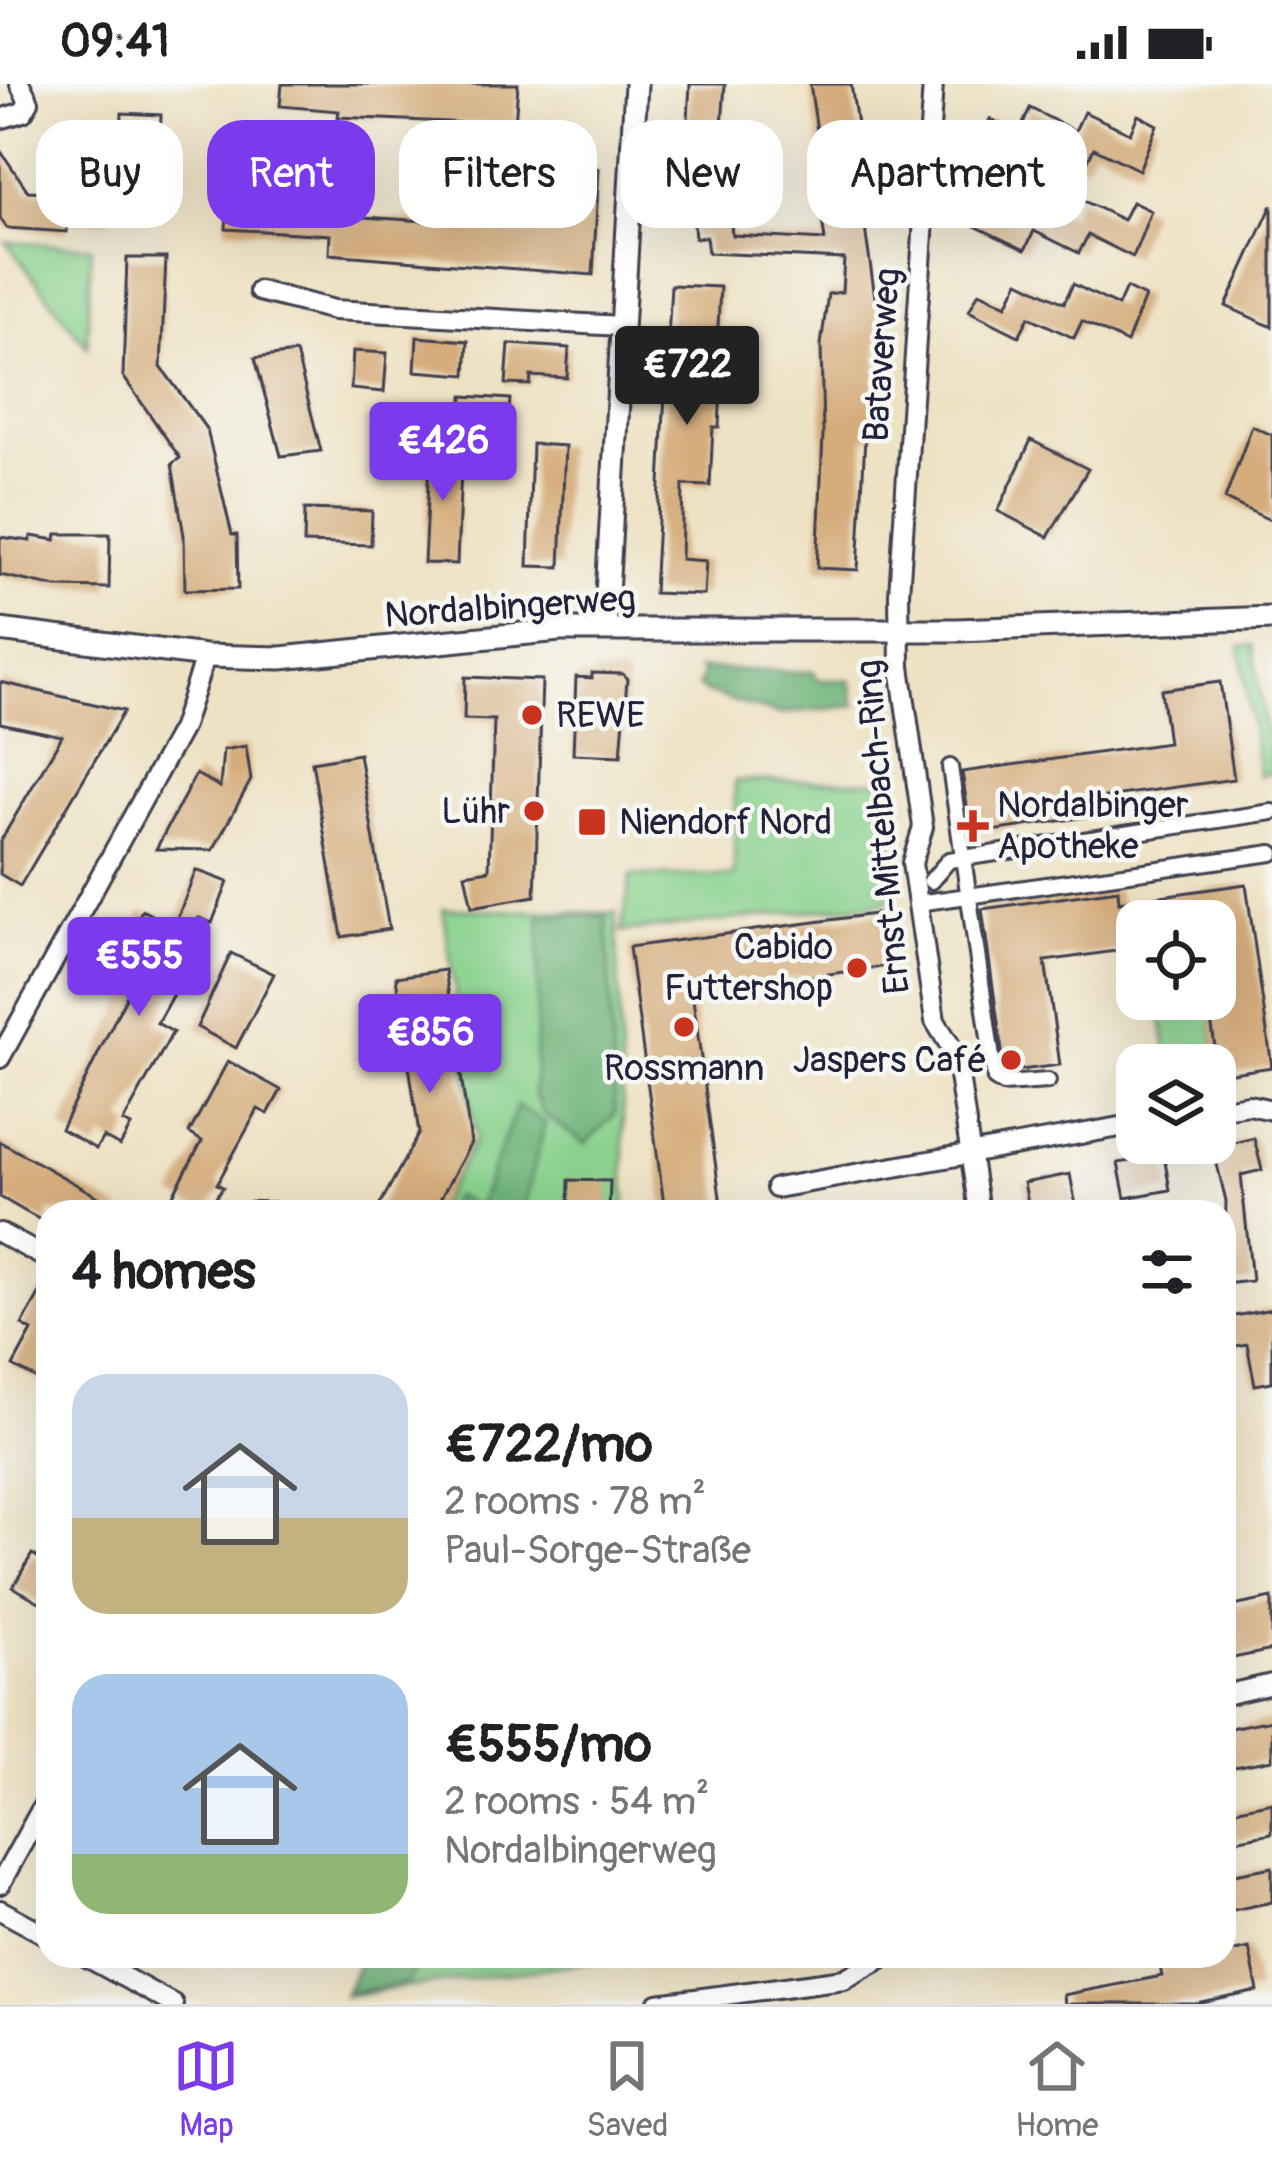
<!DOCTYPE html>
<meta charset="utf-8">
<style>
body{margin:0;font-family:Pangolin,sans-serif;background:#f6f6f6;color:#202124;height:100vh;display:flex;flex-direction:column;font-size:45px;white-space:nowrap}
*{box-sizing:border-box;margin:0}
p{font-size:39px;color:#757577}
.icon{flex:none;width:66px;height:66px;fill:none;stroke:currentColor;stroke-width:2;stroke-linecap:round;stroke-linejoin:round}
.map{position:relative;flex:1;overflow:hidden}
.sheet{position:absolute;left:36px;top:1116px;width:1200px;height:768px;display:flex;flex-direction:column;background:#fff;border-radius:36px;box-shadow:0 12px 48px #0002}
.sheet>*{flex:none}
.top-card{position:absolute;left:36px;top:36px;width:1200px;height:108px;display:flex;gap:24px}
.buttons{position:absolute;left:1116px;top:816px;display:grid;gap:24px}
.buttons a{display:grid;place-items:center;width:120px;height:120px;border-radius:24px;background:#fff;box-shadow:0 12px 48px #0002;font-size:60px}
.price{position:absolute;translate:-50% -102px;padding:0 27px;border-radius:12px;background:#7c3aed;color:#fff;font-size:39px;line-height:78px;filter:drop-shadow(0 3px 6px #0008)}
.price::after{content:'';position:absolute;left:50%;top:72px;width:36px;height:27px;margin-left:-18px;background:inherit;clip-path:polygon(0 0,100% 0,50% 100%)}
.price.current{background:#222;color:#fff}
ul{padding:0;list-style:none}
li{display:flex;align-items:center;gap:36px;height:300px;padding:0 36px}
li span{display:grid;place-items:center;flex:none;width:336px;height:240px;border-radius:36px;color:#555}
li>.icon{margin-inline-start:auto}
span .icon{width:144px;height:144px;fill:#fffc;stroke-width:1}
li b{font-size:51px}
h2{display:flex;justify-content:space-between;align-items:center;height:144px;padding:0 36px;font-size:51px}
.tag{padding:0 42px;border-radius:36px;background:#fff;box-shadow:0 12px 48px #0002;font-size:42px;line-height:108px}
.tag.current{background:#7c3aed;color:#fff}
.status{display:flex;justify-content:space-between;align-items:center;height:84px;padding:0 60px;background:#fff;direction:ltr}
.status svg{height:33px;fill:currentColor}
.dock{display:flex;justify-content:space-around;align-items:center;height:168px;border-top:3px solid #e0e0e0;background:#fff;font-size:33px;color:#757577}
.dock a{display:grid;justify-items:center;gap:6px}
.dock .current{color:#7c3aed}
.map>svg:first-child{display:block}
</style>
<div class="status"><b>09:41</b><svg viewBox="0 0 49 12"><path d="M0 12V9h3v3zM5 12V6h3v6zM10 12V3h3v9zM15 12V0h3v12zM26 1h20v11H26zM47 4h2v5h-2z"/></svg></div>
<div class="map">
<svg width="1272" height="1920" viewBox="0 0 1272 1920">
<rect width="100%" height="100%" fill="#f6f6f2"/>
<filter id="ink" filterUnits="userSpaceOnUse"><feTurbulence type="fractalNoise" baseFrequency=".00833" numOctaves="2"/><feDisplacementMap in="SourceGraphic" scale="24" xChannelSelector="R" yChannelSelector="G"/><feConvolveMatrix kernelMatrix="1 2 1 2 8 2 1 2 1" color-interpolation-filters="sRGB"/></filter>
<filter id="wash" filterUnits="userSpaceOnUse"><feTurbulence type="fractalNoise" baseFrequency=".004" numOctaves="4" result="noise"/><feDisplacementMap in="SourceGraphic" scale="48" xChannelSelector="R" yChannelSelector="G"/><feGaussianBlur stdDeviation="2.7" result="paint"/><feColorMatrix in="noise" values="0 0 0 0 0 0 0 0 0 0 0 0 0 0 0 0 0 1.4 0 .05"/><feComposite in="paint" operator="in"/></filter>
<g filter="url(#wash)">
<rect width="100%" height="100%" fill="#eee2c4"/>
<path fill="#89d18d" stroke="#567a64" stroke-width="3" d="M 6,158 L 91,163 L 87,263 Z
M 1253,561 L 1272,689 L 1259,691 L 1240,563 Z
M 735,697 L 884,697 L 899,805 L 887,818 L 621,848 L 631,792 L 734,792 Z
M 443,825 L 616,829 L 626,1128 L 435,1128 L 476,1055 Z
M 1159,915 L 1208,915 L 1223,1014 L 1215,1016 L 1215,981 L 1169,981 Z
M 361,1872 L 634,1872 L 344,1912 Z"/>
<path fill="#6eb378" stroke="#486a5a" stroke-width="3" d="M 699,585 L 814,588 L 818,596 L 850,596 L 855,622 L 777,630 L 706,609 L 698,602 L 703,590 Z
M 540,832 L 607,832 L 615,1030 L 585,1060 L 543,1030 L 534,1010 Z
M 517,1022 L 545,1039 L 523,1128 L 444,1128 L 454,1112 L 478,1123 Z
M 363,1872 L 418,1872 L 409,1899 L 346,1909 Z"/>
<g id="blocks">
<path fill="#d5ad7d" d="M 282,0 L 518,0 L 515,41 L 338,33 L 339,27 L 280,22 Z
M 690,0 L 725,0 L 722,41 L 732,151 L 825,156 L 816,95 L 824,94 L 810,0 L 851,0 L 864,88 L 857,89 L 875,213 L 880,213 L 873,353 L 865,353 L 858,486 L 817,484 L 823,351 L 821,261 L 828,210 L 842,208 L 844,175 L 708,169 L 706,153 L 695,154 L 687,54 Z
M 1030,24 L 1075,47 L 1084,28 L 1130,49 L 1138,31 L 1157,41 L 1139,86 L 1094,64 L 1085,82 L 1040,60 L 1031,79 L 981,55 L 990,35 L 1019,49 Z
M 122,29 L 161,31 L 158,116 L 119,115 Z
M 0,66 L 28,107 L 65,109 L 66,100 L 111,101 L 109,138 L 67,137 L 67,148 L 7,144 L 0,134 Z
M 542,82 L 599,85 L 593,191 L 329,170 L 330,151 L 226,145 L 228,107 L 332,113 L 331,131 L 538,144 Z
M 1024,111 L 1070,133 L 1078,114 L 1123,136 L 1132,118 L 1151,127 L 1133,173 L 1088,151 L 1079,169 L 1034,147 L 1025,166 L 975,142 L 984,121 L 1013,135 Z
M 1272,121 L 1272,243 L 1226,222 Z
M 127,174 L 166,174 L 161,283 L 207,346 L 232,451 L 237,451 L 238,505 L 185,506 L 184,452 L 172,380 L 180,374 L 123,292 Z
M 1019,197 L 1064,219 L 1073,200 L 1118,222 L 1126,204 L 1145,213 L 1127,259 L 1082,237 L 1074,254 L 1029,233 L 1019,252 L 969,227 L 979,208 L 1007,221 Z
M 671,201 L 720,203 L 715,302 L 721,303 L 719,343 L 713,343 L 710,402 L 683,401 L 681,475 L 706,477 L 704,511 L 654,509 Z
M 417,253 L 468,257 L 466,291 L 415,287 Z
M 509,260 L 569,264 L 567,294 L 531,292 L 530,301 L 506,300 Z
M 353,267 L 387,269 L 384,308 L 351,305 Z
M 296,269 L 321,367 L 281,372 L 255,274 Z
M 463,312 L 510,315 L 508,339 L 489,337 L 489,346 L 461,345 Z
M 1252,342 L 1272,351 L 1272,437 L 1225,415 Z
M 1031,356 L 1088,385 L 1048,453 L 998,427 Z
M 430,359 L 462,360 L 457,480 L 424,479 Z
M 532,360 L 565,362 L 560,483 L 528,482 Z
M 305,425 L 372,427 L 371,461 L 304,459 Z
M 57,450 L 110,450 L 109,504 L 56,503 L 0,491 L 0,453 L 30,457 L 31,452 L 56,456 Z
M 592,589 L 623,590 L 627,595 L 621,672 L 573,670 L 576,593 L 592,594 Z
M 465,593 L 542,596 L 535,812 L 472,823 L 465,790 L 489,786 L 494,636 L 464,635 Z
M 0,598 L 124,627 L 20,802 L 0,790 L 0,758 L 62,652 L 0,639 Z
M 1220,598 L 1234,695 L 1105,713 L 1107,730 L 971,750 L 962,688 L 1168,659 L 1161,606 Z
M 246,662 L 251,696 L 213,766 L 156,765 L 196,690 L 220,703 L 223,666 Z
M 359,670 L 389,845 L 342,853 L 312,678 Z
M 196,786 L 228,798 L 212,839 L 199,834 L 167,895 L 178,901 L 157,939 L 173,948 L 123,1038 L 131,1042 L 120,1062 L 103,1053 L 96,1065 L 61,1045 L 131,903 L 119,896 L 138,862 L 127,856 L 142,826 L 174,843 Z
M 1246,800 L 1272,983 L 1219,991 L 1208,915 L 1215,915 L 1215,837 L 1137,837 L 1137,864 L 1045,877 L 1060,981 L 1005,988 L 982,825 L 1118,806 L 1119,818 Z
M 882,829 L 889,882 L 692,908 L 722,1128 L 665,1128 L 629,863 Z
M 231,869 L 274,890 L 236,964 L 197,943 Z
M 445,886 L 471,1059 L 433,1128 L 376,1128 L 419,1049 L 396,893 Z
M 228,977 L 281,1006 L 268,1030 L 258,1025 L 217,1100 L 223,1103 L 205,1128 L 173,1111 L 202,1057 L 189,1049 Z
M 1254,1054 L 1262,1086 L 1241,1091 L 1252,1197 L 1224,1200 L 1226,1117 L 1213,1064 Z
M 0,1058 L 15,1066 L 125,1128 L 48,1128 L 48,1140 L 26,1128 L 0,1113 Z
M 1164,1072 L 1170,1106 L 1125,1114 L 1118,1079 Z
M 1070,1090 L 1076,1122 L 1030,1128 L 1024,1099 Z
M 569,1096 L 610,1097 L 609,1128 L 568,1128 Z
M 48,1195 L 48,1301 L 13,1282 L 32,1247 L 22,1241 Z
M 1272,1225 L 1272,1298 L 1255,1301 L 1247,1260 L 1224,1264 L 1224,1234 Z
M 32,1470 L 48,1479 L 48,1523 L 13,1503 Z
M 1272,1514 L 1272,1566 L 1224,1576 L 1224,1524 Z
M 1272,1636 L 1272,1676 L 1224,1685 L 1224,1645 Z
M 1272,1718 L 1272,1749 L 1224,1758 L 1224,1728 Z
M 1272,1783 L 1272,1818 L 1224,1828 L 1224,1792 Z
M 1249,1864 L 1258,1907 L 1197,1920 L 1064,1920 L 1063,1911 L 1162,1892 L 1160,1883 Z"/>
</g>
</g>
<g filter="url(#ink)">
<use href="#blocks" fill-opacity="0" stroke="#413f50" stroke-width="3"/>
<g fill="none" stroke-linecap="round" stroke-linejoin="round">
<g stroke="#413f50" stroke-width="20">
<path id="pedestrian" d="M 950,683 L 995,995 L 1003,1000 L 1048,997
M 931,797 L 949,776 L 1272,728
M 918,819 L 1272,769"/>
</g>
<g stroke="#413f50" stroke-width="24">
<path id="minor" d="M 933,0 L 899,510 L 900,583 L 923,743 L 912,779 L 935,937 L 956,971 L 979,1128
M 0,35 L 23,28 L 29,18 L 20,0
M 259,207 L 334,226 L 621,242
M 0,974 L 182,644 L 205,572
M 1215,1026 L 1249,1021 L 1272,1026
M 776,1104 L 1137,1040
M 254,1128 L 273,1128
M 0,1149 L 48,1175
M 1224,1611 L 1272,1600
M 0,1800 L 48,1713
M 0,1826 L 48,1852
M 85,1872 L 173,1920
M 658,1920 L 844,1895 L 886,1872"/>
</g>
<g stroke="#413f50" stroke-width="27">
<path id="tertiary" d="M 0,546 L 205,572 L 281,574 L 560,546 L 957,546 L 1272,534
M 605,546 L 636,0"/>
</g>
<use href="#pedestrian" stroke="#fff" stroke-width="14"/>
<use href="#minor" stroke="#fff" stroke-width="18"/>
<use href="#tertiary" stroke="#fff" stroke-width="21"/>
</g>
</g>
<g fill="#c8321e" stroke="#f6f6f2" stroke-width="4.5">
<circle cx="532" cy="631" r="12"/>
<circle cx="534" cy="727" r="12"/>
<rect x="577" y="723" width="30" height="30" rx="6"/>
<path d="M967 724h12v12h12v12h-12v12h-12v-12h-12v-12h12z"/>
<circle cx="857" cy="884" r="12"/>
<circle cx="684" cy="943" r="12"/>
<circle cx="1011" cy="976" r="12"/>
</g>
<g text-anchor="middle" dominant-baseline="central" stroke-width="9" stroke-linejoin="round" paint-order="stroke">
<g font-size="36" fill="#22223b" stroke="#f6f6f2">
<text transform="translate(882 271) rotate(-86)">Bataverweg</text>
<text transform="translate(510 523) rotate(-4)">Nordalbingerweg</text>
<text transform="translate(883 743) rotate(-95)">Ernst-Mittelbach-Ring</text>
</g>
<g font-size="36" fill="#22223b" stroke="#f6f6f2" text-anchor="start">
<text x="556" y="631">REWE</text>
<text x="997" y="721">Nordalbinger<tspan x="997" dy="41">Apotheke</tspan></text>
<text x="510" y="727" text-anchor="end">Lühr</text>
<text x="619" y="738">Niendorf Nord</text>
<text x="833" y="863" text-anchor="end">Cabido<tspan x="833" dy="41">Futtershop</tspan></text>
<text x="987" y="976" text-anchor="end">Jaspers Café</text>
<text x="684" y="984" text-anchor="middle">Rossmann</text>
</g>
</g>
</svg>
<div class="buttons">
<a><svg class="icon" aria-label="locate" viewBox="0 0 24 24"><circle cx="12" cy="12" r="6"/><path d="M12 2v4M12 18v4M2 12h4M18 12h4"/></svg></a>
<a><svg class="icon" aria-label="layers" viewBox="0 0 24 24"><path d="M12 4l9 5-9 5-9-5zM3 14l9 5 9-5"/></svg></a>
</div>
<b class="price current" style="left:687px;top:344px">€722</b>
<b class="price" style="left:443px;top:420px">€426</b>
<b class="price" style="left:139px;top:935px">€555</b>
<b class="price" style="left:430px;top:1012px">€856</b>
<div class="top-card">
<a class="tag">Buy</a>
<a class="tag current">Rent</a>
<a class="tag">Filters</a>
<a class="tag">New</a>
<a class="tag">Apartment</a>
</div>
<section class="sheet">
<h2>4 homes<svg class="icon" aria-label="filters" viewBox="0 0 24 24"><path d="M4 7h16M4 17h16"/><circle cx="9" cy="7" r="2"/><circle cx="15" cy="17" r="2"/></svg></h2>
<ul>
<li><span style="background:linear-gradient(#c9d6e8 60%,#c2b280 0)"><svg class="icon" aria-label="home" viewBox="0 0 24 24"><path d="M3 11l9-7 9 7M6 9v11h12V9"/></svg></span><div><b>€722/mo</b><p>2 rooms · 78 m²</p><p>Paul-Sorge-Straße</p></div></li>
<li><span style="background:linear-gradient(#a9c7e8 75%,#8fb573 0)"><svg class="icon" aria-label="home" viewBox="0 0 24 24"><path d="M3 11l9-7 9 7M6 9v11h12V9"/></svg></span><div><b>€555/mo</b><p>2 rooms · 54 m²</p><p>Nordalbingerweg</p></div></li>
</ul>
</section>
</div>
<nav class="dock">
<a class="current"><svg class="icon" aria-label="map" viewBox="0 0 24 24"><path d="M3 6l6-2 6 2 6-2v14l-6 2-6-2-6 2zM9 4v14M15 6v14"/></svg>Map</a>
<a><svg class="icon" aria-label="saved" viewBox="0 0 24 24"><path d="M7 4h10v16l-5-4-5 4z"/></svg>Saved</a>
<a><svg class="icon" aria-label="home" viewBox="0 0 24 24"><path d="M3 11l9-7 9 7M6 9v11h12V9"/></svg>Home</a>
</nav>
